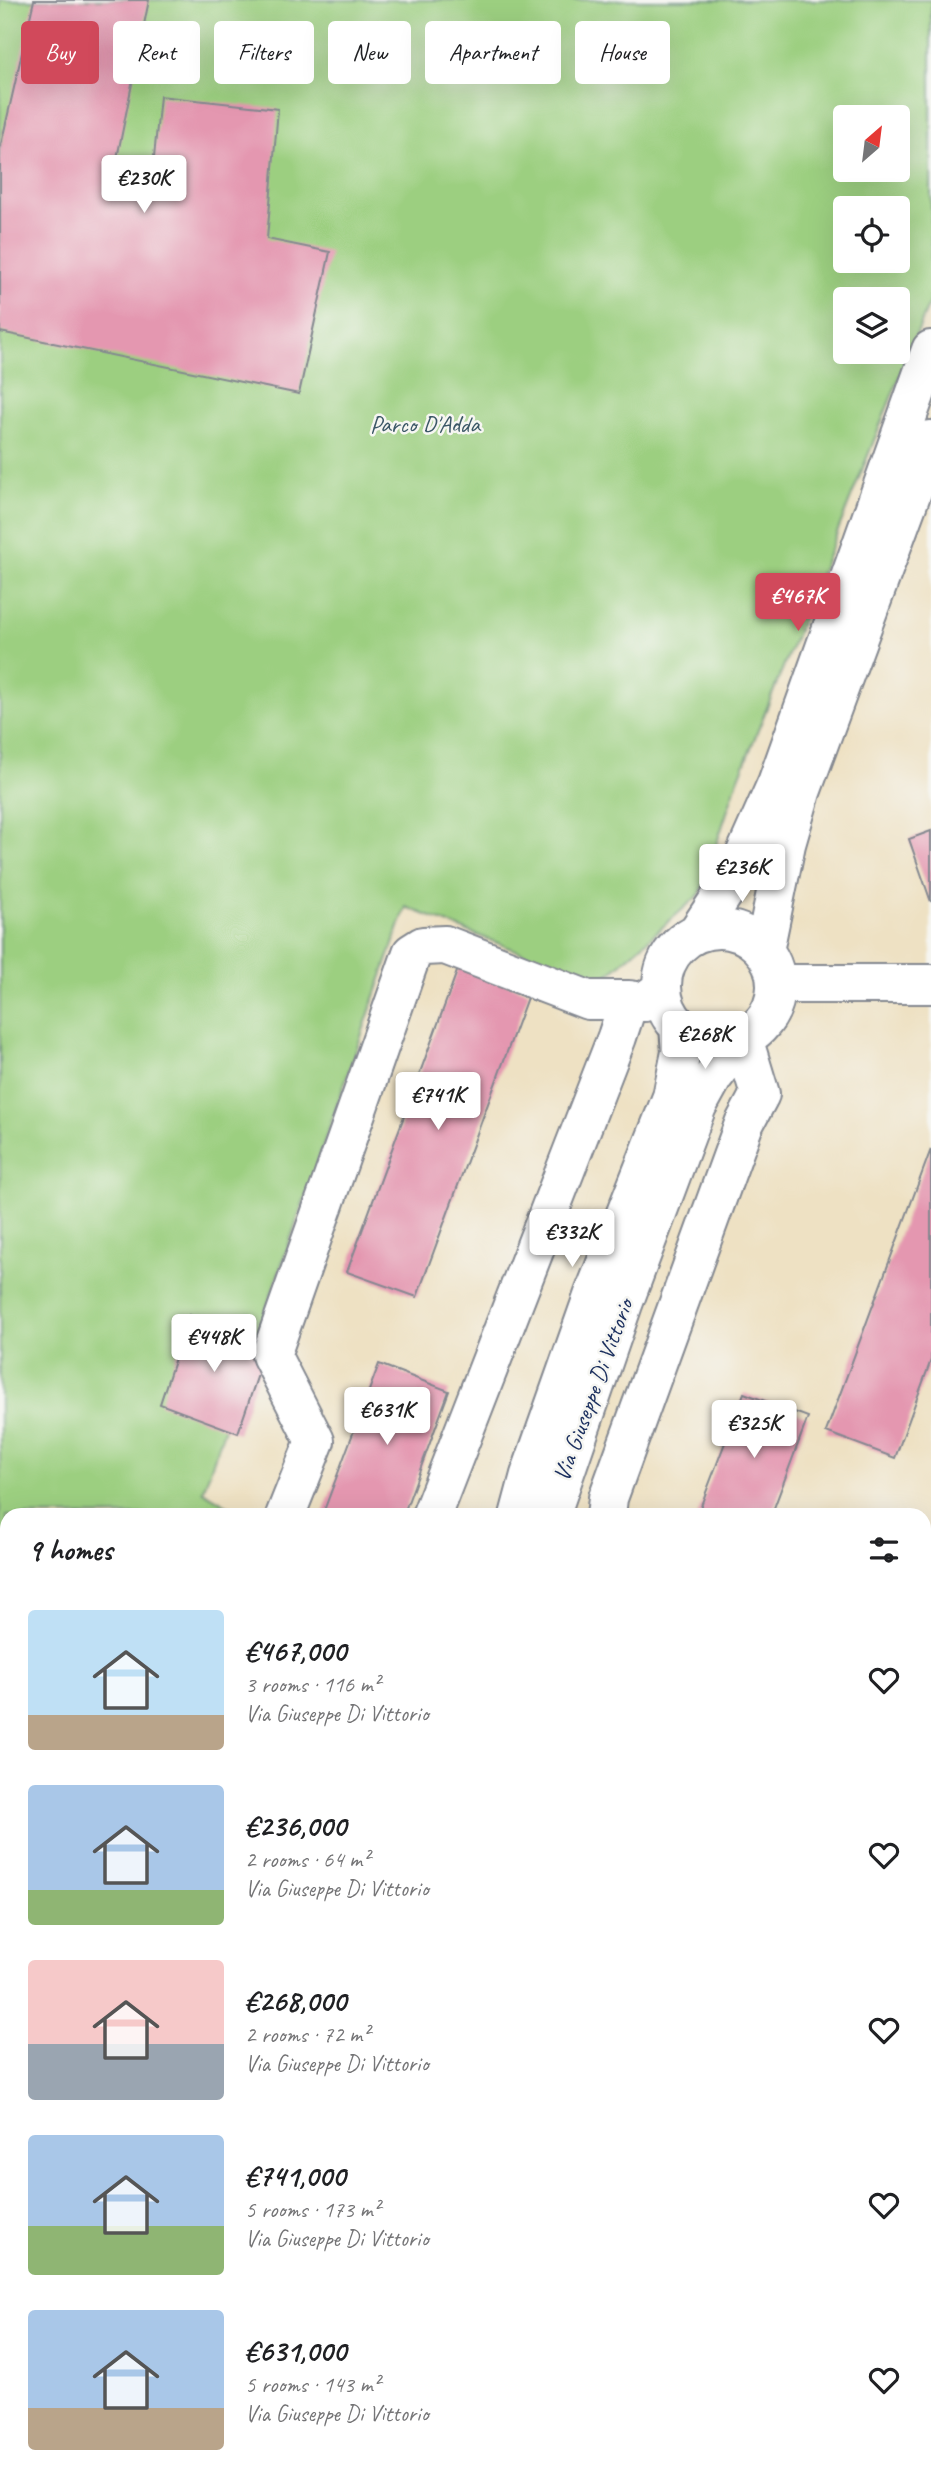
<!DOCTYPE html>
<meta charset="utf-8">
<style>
body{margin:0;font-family:Caveat,sans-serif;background:#f6f6f6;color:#202124;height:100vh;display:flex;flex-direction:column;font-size:26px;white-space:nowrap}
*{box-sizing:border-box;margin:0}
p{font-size:23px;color:#757577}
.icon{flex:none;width:38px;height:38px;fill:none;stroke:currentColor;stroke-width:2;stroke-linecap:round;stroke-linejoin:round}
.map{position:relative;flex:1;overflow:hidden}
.panel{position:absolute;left:0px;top:1508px;width:931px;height:975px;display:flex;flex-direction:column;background:#fff;border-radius:21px 21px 0 0;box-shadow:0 7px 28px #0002}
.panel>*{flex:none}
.top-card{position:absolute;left:21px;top:21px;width:889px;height:63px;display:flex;gap:14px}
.needle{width:46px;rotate:28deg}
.tools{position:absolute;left:833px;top:105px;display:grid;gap:14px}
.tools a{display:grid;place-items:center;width:77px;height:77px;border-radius:7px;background:#fff;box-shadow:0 7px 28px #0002;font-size:35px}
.price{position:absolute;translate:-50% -60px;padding:0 16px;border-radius:7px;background:#fff;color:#222;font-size:23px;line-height:46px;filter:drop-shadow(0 2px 4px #0008)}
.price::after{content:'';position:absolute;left:50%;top:42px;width:21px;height:16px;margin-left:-10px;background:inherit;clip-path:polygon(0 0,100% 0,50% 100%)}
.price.current{background:#d1495b;color:#fff}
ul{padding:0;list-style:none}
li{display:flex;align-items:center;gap:21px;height:175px;padding:0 28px}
li span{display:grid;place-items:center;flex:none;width:196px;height:140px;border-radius:7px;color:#555}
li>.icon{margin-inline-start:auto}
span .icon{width:84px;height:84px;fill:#fffc;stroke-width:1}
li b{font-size:30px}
h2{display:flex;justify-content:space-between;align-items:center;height:84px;padding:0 28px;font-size:30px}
.chip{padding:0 24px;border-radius:7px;background:#fff;box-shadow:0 7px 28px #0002;font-size:24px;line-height:63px}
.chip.current{background:#d1495b;color:#fff}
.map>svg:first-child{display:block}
</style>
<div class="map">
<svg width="931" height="2483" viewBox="0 0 931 2483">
<rect width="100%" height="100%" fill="#f6f6f2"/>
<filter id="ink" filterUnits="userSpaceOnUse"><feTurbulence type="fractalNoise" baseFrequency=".0143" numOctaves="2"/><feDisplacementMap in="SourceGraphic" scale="14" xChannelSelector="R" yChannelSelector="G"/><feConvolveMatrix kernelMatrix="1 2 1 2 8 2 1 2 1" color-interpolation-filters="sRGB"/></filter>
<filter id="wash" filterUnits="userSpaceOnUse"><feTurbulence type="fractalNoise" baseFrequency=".00686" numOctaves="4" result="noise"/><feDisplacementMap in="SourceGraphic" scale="28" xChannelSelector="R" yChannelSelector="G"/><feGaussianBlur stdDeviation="1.57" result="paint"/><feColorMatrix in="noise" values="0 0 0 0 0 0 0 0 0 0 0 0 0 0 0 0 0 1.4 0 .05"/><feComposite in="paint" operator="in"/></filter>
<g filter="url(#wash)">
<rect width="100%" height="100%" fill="#eee1c3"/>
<path fill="#9ccf80" stroke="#5c7f6f" stroke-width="2" fill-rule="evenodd" d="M 0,0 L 931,0 L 931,298 L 736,785 L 700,894 L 599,983 L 406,907 L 203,1491 L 244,1515 L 7,1516 L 7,1777 L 0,1777 ZM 845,117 L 898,117 L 898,170 L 845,170 ZM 845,208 L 898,208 L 898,261 L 845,261 ZM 845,299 L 898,299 L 898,352 L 845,352 Z
M 924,1748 L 931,1748 L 931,1866 L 924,1866 Z
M 7,2097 L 7,2476 L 168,2476 L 47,2481 L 46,2483 L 0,2483 L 0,2098 Z"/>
<g id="blocks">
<path fill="#e497b0" d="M 34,0 L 149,0 L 112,183 L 151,188 L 160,96 L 278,109 L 267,239 L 330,252 L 299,394 L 0,332 L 0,149 Z
M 931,831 L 931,902 L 909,839 Z
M 459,966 L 529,992 L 417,1297 L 347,1272 Z
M 931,1149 L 931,1360 L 895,1458 L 826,1432 Z
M 189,1315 L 268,1345 L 238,1433 L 160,1404 Z
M 379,1364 L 449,1391 L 403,1516 L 322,1516 Z
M 744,1393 L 808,1417 L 771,1516 L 697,1516 Z
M 924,1878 L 931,1881 L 931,1984 L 924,1981 Z
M 7,1908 L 7,1976 L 0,1976 L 0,1909 Z
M 924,2291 L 931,2293 L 931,2328 L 924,2325 Z
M 168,2476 L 232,2476 L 232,2483 L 108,2483 L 108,2478 Z"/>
</g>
</g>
<g filter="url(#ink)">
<use href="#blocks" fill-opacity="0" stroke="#848890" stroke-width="2"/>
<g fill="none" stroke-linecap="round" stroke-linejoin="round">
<g stroke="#848890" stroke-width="42">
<path id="minor" d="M662 986a57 57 0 1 1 114 0a57 57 0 1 1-114 0Z
M 697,933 L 737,873 L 777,783 L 931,350
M 764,951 L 786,844 L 801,792 L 931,440
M 776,984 L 931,984
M 285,1516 L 315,1441 L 271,1355 L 412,953 L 423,946 L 445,945 L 588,1000 L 629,1000
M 431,1516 L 617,1037 L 629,1000 L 644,1002 L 662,989
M 519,1516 L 530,1475 L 594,1294 L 672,1097 L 681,1052 L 679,1027
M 550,1516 L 623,1304 L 697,1106 L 713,1077 L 743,1038
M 606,1516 L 608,1498 L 744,1124 L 760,1094 L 743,1038
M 924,1734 L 931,1734
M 544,2476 L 544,2483
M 571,2476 L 572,2483"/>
</g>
<use href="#minor" stroke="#fff" stroke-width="38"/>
</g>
</g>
<g text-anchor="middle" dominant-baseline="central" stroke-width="5" stroke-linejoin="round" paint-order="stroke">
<g font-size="24" fill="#3b5766" stroke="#f6f6f2">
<text x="425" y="424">Parco D'Adda</text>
</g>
<g font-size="24" fill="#1b2f5e" stroke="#f6f6f2">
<text transform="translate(593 1390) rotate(-70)">Via Giuseppe Di Vittorio</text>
</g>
</g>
</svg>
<div class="tools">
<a><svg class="needle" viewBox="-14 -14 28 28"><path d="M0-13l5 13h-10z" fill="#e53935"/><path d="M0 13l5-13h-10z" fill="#757577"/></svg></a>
<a><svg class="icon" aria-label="locate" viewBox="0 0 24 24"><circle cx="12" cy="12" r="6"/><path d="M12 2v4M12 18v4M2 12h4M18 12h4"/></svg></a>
<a><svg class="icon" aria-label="layers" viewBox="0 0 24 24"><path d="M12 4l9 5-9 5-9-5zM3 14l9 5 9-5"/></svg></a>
</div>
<b class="price" style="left:144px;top:215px">€230K</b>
<b class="price current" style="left:798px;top:633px">€467K</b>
<b class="price" style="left:742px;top:904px">€236K</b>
<b class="price" style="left:705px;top:1071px">€268K</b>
<b class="price" style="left:438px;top:1132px">€741K</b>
<b class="price" style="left:572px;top:1269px">€332K</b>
<b class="price" style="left:214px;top:1374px">€448K</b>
<b class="price" style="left:387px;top:1447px">€631K</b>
<b class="price" style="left:754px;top:1460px">€325K</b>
<div class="top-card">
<a class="chip current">Buy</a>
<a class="chip">Rent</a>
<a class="chip">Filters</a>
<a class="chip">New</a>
<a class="chip">Apartment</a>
<a class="chip">House</a>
</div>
<section class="panel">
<h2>9 homes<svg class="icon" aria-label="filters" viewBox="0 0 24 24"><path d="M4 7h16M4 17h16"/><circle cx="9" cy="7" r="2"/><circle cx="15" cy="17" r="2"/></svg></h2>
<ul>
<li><span style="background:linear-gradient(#bfe0f5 75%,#b9a48a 0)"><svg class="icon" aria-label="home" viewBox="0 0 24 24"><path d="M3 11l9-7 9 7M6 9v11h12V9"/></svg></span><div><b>€467,000</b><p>3 rooms · 116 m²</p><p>Via Giuseppe Di Vittorio</p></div><svg class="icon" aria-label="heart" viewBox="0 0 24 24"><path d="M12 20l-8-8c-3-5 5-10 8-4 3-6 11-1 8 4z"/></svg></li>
<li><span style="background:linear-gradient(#a9c7e8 75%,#8fb573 0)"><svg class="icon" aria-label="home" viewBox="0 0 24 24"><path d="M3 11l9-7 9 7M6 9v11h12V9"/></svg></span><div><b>€236,000</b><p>2 rooms · 64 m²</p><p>Via Giuseppe Di Vittorio</p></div><svg class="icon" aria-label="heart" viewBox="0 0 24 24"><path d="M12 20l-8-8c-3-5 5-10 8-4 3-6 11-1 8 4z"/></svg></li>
<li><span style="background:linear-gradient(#f6c9c9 60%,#9aa5b1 0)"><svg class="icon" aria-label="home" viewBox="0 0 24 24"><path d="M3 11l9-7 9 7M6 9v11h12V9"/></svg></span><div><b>€268,000</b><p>2 rooms · 72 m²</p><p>Via Giuseppe Di Vittorio</p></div><svg class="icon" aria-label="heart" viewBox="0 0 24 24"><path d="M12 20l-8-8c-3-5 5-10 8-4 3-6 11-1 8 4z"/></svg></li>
<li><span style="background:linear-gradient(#a9c7e8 65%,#8fb573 0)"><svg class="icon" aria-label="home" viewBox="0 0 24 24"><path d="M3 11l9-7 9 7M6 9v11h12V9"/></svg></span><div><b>€741,000</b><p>5 rooms · 173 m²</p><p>Via Giuseppe Di Vittorio</p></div><svg class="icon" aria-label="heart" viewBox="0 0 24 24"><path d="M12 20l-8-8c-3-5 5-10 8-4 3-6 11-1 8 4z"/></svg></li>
<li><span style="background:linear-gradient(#a9c7e8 70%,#b9a48a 0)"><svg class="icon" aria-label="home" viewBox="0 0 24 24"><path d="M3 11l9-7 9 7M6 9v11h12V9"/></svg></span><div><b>€631,000</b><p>5 rooms · 143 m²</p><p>Via Giuseppe Di Vittorio</p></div><svg class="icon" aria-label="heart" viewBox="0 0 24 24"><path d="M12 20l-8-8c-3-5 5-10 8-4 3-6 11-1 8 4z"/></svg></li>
</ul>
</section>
</div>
